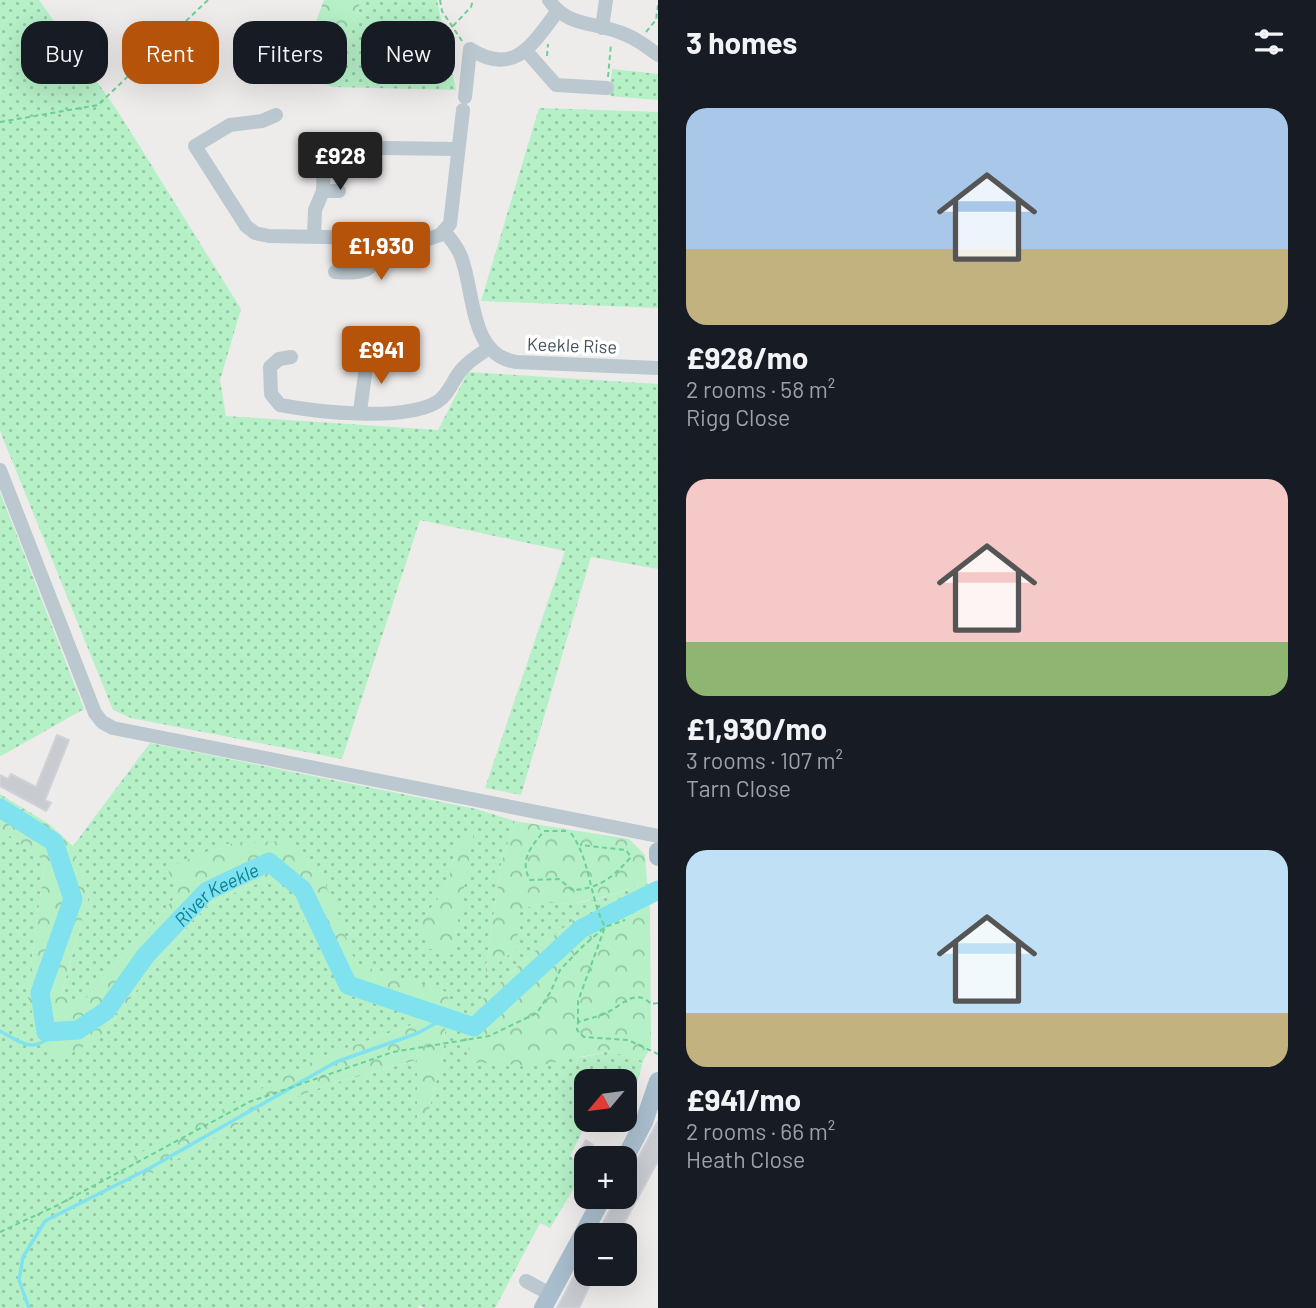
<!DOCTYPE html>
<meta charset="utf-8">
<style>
body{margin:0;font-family:Barlow,sans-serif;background:#20242c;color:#f1f3f6;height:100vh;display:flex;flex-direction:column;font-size:26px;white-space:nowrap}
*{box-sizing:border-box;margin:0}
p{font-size:23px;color:#9ea1a6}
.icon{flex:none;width:38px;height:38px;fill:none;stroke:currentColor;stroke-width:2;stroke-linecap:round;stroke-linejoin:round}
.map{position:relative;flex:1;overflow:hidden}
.sheet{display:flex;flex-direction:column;background:#171b24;width:658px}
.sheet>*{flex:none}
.banner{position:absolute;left:21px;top:21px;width:532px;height:63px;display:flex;gap:14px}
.needle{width:46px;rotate:241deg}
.controls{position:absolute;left:574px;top:1069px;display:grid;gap:14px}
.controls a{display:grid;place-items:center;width:63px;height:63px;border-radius:14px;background:#171b24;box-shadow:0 7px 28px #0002;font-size:35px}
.price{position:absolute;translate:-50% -60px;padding:0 16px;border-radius:7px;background:#b45309;color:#fff;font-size:23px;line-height:46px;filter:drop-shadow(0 2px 4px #0008)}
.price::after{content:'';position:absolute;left:50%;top:42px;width:21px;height:16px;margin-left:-10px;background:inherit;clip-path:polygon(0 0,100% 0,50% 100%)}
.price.selected{background:#222;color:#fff}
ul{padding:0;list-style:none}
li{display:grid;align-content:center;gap:14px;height:371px;padding:0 28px}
li span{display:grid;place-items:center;height:217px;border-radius:21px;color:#555}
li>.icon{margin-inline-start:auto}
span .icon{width:126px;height:126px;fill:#fffc;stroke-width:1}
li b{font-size:30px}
h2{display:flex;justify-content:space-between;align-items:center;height:84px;padding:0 28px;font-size:30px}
.tag{padding:0 24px;border-radius:21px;background:#171b24;box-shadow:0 7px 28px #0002;font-size:24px;line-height:63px}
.tag.selected{background:#b45309;color:#fff}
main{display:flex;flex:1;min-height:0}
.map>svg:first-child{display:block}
</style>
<main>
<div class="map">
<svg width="658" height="1308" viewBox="0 0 658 1308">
<defs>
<pattern id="grass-dots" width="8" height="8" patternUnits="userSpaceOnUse" patternTransform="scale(1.75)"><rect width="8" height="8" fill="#b5f0c7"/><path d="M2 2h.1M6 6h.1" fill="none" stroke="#95c5a5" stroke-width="1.8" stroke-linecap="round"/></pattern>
<pattern id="forest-crowns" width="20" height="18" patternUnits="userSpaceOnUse" patternTransform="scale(1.75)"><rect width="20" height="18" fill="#b5f0c7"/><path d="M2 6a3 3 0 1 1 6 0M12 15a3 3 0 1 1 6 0" fill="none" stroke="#95c5a5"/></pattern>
</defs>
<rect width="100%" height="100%" fill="#eeebeb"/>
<path fill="url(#grass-dots)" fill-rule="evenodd" d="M 0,0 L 39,0 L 117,110 L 241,309 L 220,380 L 226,416 L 438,430 L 468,372 L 658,384 L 658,569 L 591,557 L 521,795 L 485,788 L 565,551 L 420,520 L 342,759 L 131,718 L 113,710 L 0,431 Z
M 361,0 L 437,0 L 456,90 L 333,87 Z
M 612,69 L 658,74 L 658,100 L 610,96 Z
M 539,108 L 658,112 L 658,308 L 481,301 Z
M 0,492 L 84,709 L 1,756 L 0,756 Z
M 150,743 L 476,809 L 515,821 L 501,864 L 485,973 L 517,948 L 518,912 C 540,900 549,904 572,903 C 599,901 623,891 647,881 L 652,904 L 583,939 L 576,918 L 531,954 L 474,1007 L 467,1062 L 584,1057 L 609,1051 L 643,1061 L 628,1118 L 625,1117 L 625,1082 L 586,1082 L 588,1120 L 570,1156 L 586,1168 L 550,1228 L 540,1223 L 495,1308 L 425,1308 L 419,1305 L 418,1308 L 0,1308 L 0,829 L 45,861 L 27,994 L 99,1038 L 190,923 L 209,905 L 249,886 L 286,876 L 304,921 L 420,1022 L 321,1057 L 144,1178 L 263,1110 L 327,1085 L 418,1060 L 417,1121 L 427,1119 L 443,1053 L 449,993 L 355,964 L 319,867 L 168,867 L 178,894 L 82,1003 L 61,996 L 89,895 L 73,846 ZM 474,828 L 474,829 L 452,954 L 420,923 L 447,886 L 455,853 Z"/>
<path fill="url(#forest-crowns)" d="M 324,0 L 361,0 L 333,87 C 292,73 314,28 324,0 Z
M 0,794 L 49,824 L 73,846 L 89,895 L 61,995 L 82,1003 L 178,894 L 167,868 L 225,844 L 285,841 L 319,867 L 356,964 L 449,993 L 443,1053 L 427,1119 L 417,1121 L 417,1060 L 327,1085 L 263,1110 L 144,1178 L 123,1162 L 321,1057 L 420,1022 L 348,985 L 304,921 L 286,876 L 249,886 L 209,905 L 190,923 L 99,1038 L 60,1059 L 38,1034 L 27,994 L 45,861 L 0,829 Z
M 515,821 L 629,839 L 645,855 L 647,881 C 623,891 599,900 572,903 C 549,904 540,900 519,912 L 517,948 L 485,974 L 501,864 Z
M 475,826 L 452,955 L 427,948 L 420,923 L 447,886 L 455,853 Z
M 650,905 L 651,1047 L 643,1061 L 609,1051 L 537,1066 L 467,1062 L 474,1007 L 531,954 L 576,918 L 583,939 Z"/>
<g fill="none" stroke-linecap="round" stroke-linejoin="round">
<path stroke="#80e1ef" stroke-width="3.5" d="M 0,1031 C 27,1046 33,1053 58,1031
M 29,1308 L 19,1280 L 23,1257 L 45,1221 L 150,1168 L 336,1062 L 418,1033 L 445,1018"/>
<path stroke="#80e1ef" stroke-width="19" id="s1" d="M 0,808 L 54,842 L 73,899 L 40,993 L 46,1032 L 78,1030 L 106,1011 L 146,955 L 207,891 L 269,862 L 303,890 L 348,985 L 474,1027 L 581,929 L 658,890"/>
</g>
<path fill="#c8ccd1" stroke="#cfd2d8" stroke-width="2" d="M 57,735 L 69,740 L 45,800 L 51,803 L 46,811 L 0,786 L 0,775 L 8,779 L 11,774 L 36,787 Z
M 658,1121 L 658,1161 L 617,1236 L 596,1236 L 617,1197 L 625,1197 L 625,1182 Z
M 586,1140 L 593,1145 L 591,1148 L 612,1158 L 586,1158 L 578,1154 Z
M 586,1254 L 586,1274 L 595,1274 L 579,1308 L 557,1308 Z"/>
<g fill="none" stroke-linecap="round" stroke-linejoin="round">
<path stroke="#6ccf96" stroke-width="2" stroke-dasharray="5 3.5" stroke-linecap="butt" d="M 440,0 L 442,11 L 462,41
M 453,26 L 471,7 L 473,0
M 646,32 L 656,20 L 658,5
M 547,56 L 548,44
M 608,77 L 611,44
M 0,122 L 98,105 L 208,0
M 566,831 L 544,831 C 531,847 519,860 530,880 L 559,879 L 572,890 C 600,889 614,876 631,857 L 626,850 L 580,845
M 571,833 C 591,861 589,897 605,927 L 578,1001 L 578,1022
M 658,1003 L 651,1004 C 635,987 622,1006 606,1013 C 597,1017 587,1019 578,1022 L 577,1030 L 584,1037 L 628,1040 L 658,1054
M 0,1232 L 58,1205 L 249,1102 L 393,1052 L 489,1036 L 537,1013 L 551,991 L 560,970 L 583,946 L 605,927 L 625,920"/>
<path stroke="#bbc8cf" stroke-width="14" d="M 549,0 C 566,26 593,22 619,32 C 634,37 646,46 658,55
M 602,28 L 606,0
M 527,52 L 556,85 L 607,88
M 465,97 L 470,49 C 514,77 532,45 557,12
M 276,115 L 262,121 L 230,125 L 195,146 L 246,226 L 255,233 L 269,236 L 428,239 L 440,235 L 450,224 L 463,110
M 383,148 L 458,149
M 323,191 L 339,191
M 444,231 C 450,238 456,245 460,254 C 475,288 468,355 516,362 L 658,368
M 314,236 L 315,210 L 323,191 L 324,159 L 340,145 L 362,147
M 335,272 C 365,274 379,272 378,237
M 291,357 L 279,359 L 270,367 L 271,394 L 280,405 C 317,412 403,422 437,402 C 450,394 453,378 463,368 C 470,360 480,354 489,348
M 360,411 L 367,360 L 376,346
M 0,470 L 95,713 L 102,722 L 113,728 L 658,836
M 526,1281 L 550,1294"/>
<path stroke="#a9becd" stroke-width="18" d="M 658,851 L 658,857
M 625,1158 L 644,1122 L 658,1081
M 543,1308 L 603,1197"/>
</g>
<g text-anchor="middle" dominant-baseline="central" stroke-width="7" stroke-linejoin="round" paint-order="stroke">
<g font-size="18" fill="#435159" stroke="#fff">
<text transform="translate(572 345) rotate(2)">Keekle Rise</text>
</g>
<g font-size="19" font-style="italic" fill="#078193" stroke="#fff">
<text stroke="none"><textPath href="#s1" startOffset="492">River Keekle</textPath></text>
</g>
</g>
</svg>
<div class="controls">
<a><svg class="needle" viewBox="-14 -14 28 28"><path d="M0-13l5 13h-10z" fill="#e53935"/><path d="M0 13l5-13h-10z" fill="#9ea1a6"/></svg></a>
<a>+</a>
<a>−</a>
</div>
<b class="price selected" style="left:340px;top:192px">£928</b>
<b class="price" style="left:381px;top:282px">£1,930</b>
<b class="price" style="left:381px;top:386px">£941</b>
<div class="banner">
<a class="tag">Buy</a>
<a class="tag selected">Rent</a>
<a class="tag">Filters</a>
<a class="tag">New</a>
</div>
</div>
<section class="sheet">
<h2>3 homes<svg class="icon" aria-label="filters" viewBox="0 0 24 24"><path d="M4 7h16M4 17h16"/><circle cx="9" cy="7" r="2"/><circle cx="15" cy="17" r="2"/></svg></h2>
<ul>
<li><span style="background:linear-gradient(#a9c7e8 65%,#c2b280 0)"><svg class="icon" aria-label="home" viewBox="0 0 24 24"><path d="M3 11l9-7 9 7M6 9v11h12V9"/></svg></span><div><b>£928/mo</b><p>2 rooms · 58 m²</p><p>Rigg Close</p></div></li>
<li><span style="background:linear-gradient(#f6c9c9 75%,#8fb573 0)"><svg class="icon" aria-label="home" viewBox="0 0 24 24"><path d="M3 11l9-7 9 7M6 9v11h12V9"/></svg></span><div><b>£1,930/mo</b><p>3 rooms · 107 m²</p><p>Tarn Close</p></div></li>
<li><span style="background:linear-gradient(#bfe0f5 75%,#c2b280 0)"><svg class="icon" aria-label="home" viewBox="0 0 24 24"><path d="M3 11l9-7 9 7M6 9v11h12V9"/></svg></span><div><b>£941/mo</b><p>2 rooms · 66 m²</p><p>Heath Close</p></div></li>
</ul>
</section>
</main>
